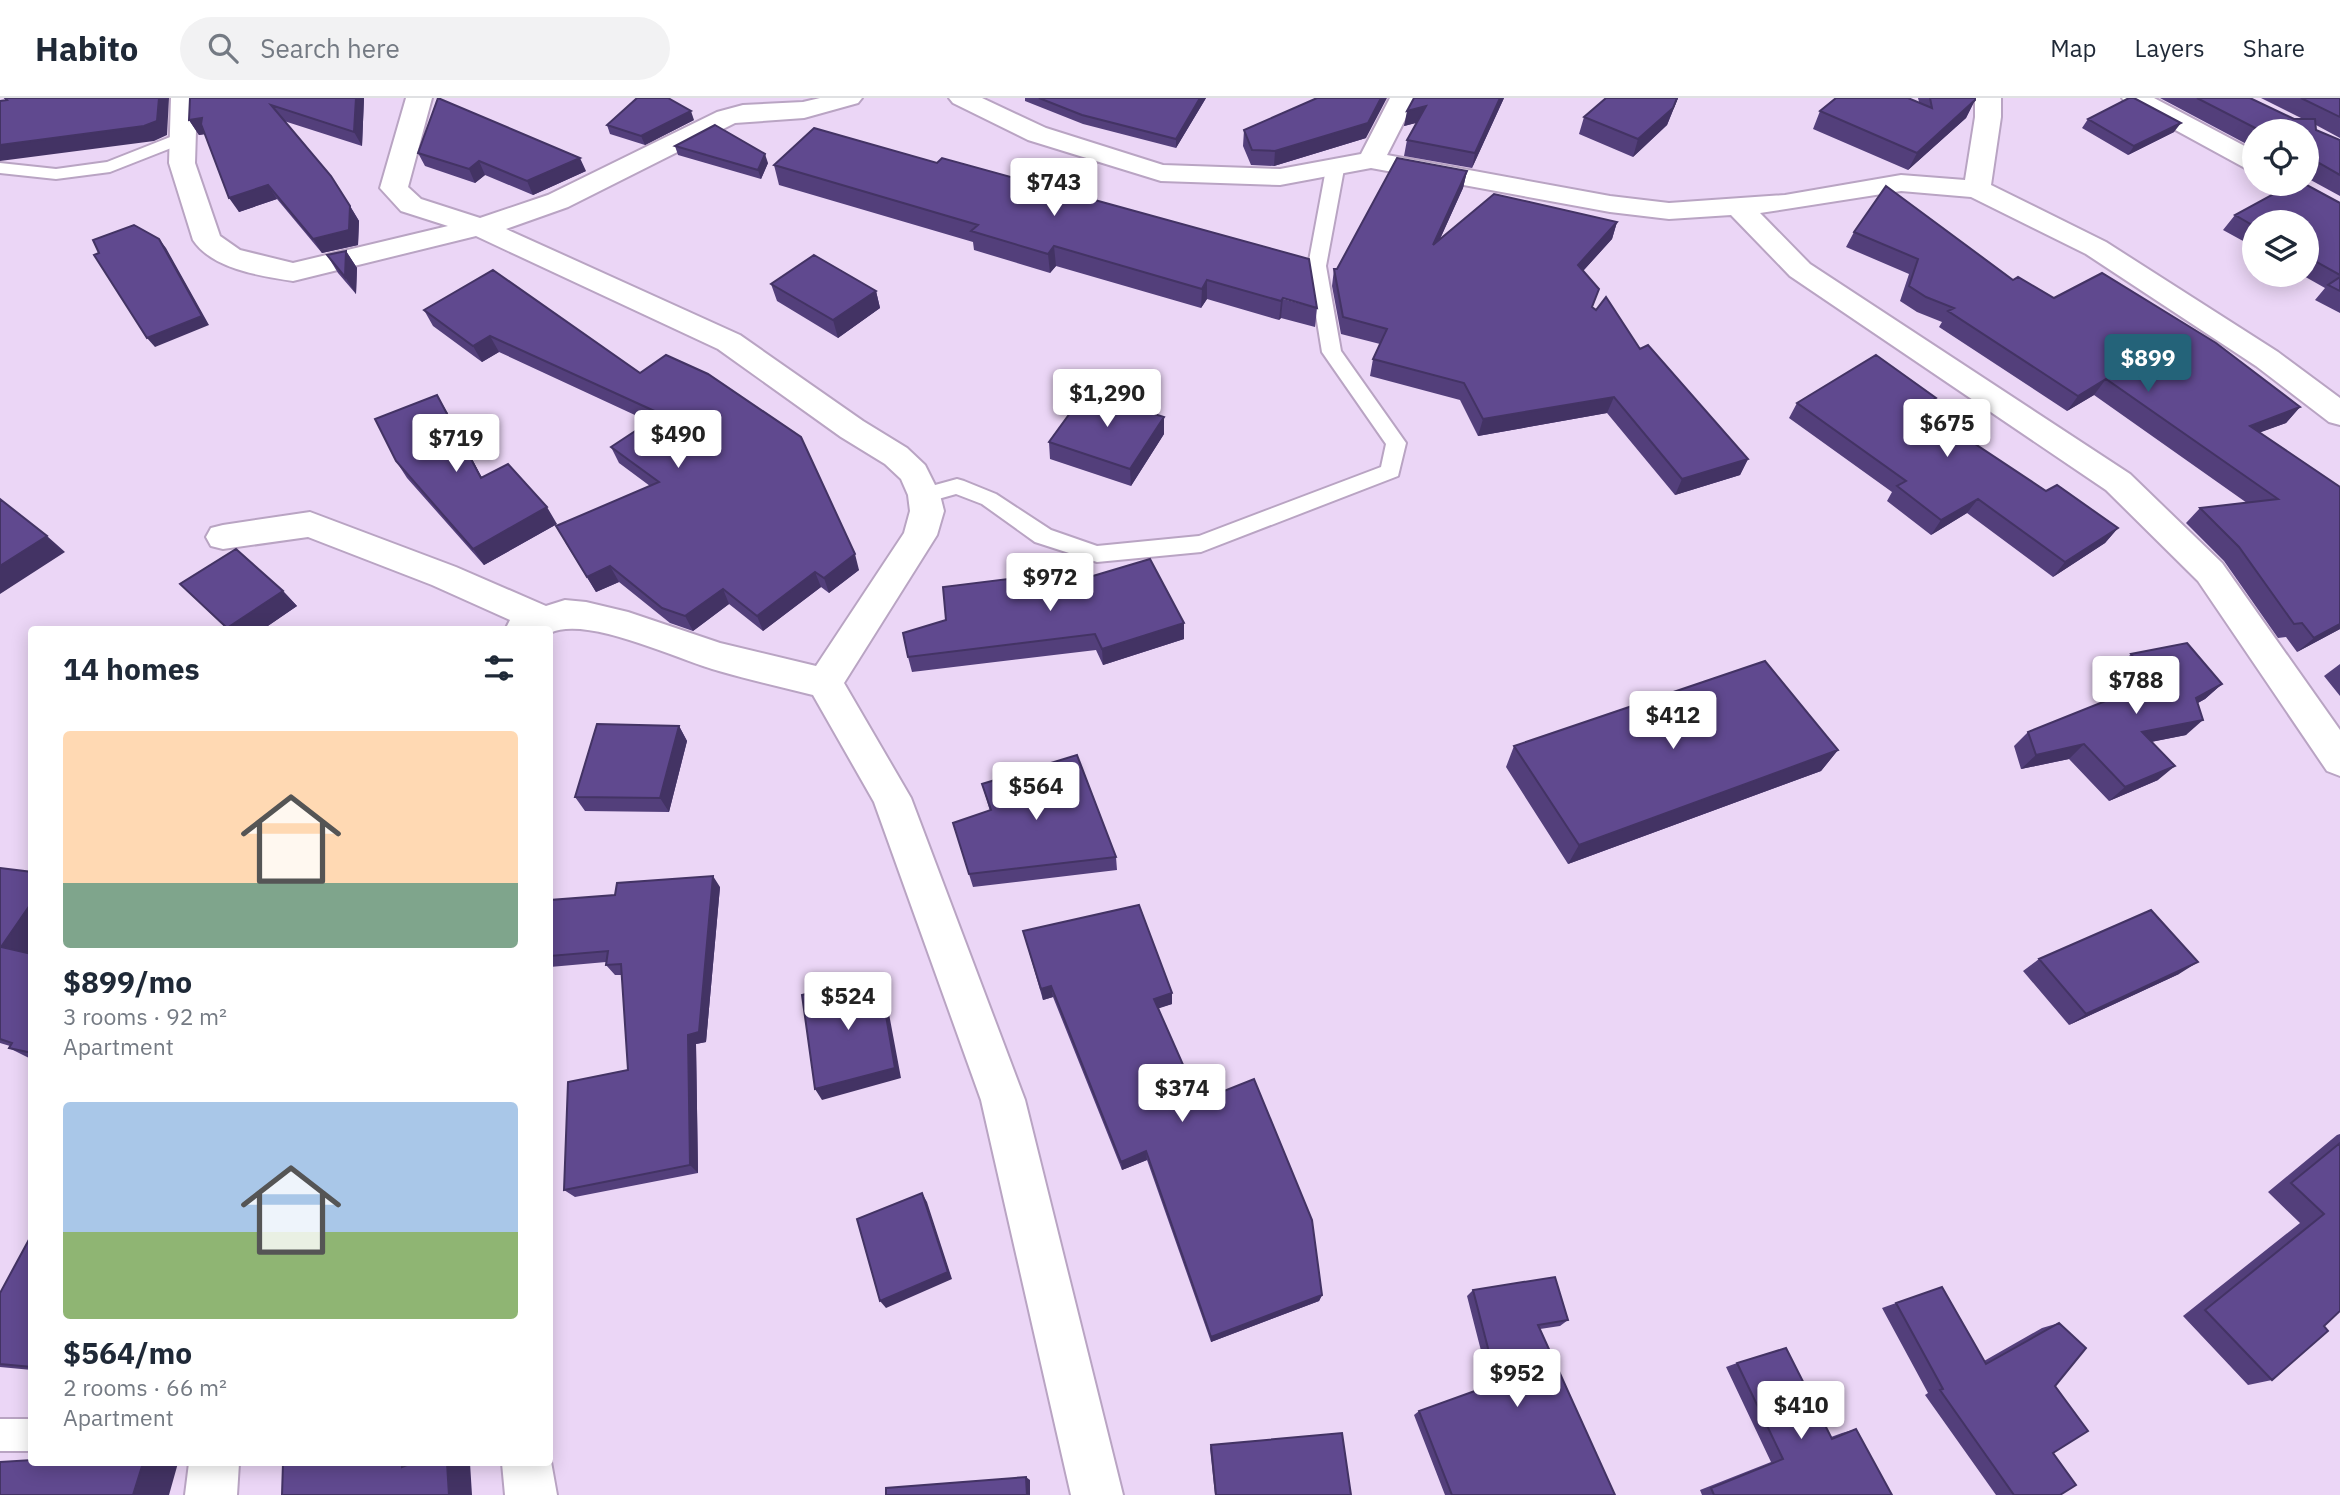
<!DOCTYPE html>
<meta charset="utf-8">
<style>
body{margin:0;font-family:"IBM Plex Sans",sans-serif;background:#f2f2f3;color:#1f2937;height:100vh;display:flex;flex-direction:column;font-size:26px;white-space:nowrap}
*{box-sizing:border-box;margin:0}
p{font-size:23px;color:#747a83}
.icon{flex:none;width:38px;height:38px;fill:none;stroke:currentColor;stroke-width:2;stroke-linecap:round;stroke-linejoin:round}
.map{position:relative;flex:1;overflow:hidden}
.details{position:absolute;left:28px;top:528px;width:525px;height:840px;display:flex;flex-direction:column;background:#fff;border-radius:7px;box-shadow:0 4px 18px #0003}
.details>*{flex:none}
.fabs{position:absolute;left:2242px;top:21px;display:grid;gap:14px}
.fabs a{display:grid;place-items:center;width:77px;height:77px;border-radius:50%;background:#fff;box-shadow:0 4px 18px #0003;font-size:35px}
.price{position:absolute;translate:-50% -60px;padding:0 16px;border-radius:7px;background:#fff;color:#222;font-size:23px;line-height:46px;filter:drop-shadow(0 2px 4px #0008)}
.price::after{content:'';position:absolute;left:50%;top:42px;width:21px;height:16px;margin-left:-10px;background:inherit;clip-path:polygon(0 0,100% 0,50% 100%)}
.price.current{background:#246379;color:#fff}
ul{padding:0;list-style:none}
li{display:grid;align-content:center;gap:14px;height:371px;padding:0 35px}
li span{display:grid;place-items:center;height:217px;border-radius:7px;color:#555}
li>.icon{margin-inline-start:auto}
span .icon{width:126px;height:126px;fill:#fffc;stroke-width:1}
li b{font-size:30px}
h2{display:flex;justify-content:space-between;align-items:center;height:84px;padding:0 35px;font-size:30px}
header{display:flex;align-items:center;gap:42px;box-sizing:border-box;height:98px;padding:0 35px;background:#fff;border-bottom:2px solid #e0e1e3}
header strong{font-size:33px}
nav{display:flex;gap:38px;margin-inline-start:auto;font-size:24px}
.search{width:490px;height:63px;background:#f2f2f3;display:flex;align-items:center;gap:18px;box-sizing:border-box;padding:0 24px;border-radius:38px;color:#747a83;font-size:26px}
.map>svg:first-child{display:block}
</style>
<header>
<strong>Habito</strong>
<div class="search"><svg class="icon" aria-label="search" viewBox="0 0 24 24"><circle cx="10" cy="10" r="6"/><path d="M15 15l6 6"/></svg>Search here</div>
<nav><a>Map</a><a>Layers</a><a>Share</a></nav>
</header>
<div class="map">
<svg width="2340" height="1397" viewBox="0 0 2340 1397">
<rect width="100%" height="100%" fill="#ebd6f6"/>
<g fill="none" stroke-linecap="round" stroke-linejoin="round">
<g stroke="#b9a4c3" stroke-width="4">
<path id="lane" d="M 183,34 L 189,35 L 191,39 L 189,43 L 110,74 L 56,81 L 0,75 L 0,65 L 56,71 L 107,64 Z
M 1335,66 L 1344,71 L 1326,168 L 1341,253 L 1406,345 L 1398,378 L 1201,454 L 1097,464 L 1035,444 L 982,406 L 956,396 L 924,405 L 917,402 L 914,397 L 917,392 L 957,381 L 964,383 L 996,396 L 1051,432 L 1097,448 L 1199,438 L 1381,369 L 1386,346 L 1322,254 L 1308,168 L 1326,71 Z
M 0,1321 L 32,1321 L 32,1353 L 0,1353 Z"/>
</g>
<g stroke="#b9a4c3" stroke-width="4">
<path id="street" d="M 171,0 L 197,0 L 195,65 L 220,138 L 240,152 L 293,165 L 448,128 L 401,113 L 380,90 L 406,0 L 432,0 L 408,89 L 421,101 L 480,120 L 548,97 L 717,14 L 743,7 L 803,4 L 820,0 L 862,0 L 858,5 L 804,20 L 735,25 L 568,109 L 506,131 L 740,237 L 863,323 L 907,350 L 925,367 L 940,397 L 944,413 L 937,437 L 844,585 L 911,700 L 1025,1002 L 1123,1397 L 1071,1397 L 981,1002 L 874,704 L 813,597 C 782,589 750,582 719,573 C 678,562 587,517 550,535 L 550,532 L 505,532 L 510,522 L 432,487 L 308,439 L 223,451 L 211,448 L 206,439 L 211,430 L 223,427 L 310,414 L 456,469 L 546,508 L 565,502 L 586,504 L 628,514 L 720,545 L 816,568 L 904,435 L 910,413 L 908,397 L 901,381 L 885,366 L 841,339 L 718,251 L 476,138 L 293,183 C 261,178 212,171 193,142 L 169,65 Z
M 949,0 L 982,0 L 1046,30 L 1163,67 L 1280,71 L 1361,56 L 1390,0 L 1416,0 L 1387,57 L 1610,98 L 1669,105 L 1785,97 L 1901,77 L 1965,82 L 1975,19 L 1975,0 L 2001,0 L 2001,19 L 1991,87 L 2106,144 L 2278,254 L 2340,300 L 2340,327 L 2329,324 L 2256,268 L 2086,156 L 1971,99 L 1901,93 L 1760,115 L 1810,166 L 2130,376 L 2222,465 L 2340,632 L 2340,678 L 2327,673 L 2198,483 L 2106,392 L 1790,178 L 1731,117 L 1669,121 L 1610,114 L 1371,70 L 1280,87 L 1161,83 L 1028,42 L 953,5 Z
M 2122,0 L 2154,0 L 2254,53 L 2254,72 L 2245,70 L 2126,5 Z
M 550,1358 L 557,1397 L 505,1397 L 502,1365 L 550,1365 Z
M 189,1365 L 239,1365 L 237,1397 L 185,1397 Z"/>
</g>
<use href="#lane" fill="#fff" fill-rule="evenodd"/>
<use href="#street" fill="#fff" fill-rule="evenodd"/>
</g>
<path fill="#533f7b" d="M 190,0 L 364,0 L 362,48 L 284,23 L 350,108 L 359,123 L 358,147 L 322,155 L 277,101 L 239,114 L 205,36 L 199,37 L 189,22 Z
M 1025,0 L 1206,0 L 1176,50 L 1083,26 L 1025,3 Z
M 1414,0 L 1504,0 L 1472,70 L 1404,58 L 1407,42 L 1416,25 L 1404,28 Z
M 1606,0 L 1678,0 L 1667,27 L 1633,59 L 1579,36 L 1584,19 Z
M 1918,0 L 1975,0 L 1975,2 L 1966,20 L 1908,72 L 1813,31 L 1820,13 L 1919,4 Z
M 2160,0 L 2250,0 L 2294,21 L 2303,21 L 2261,0 L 2340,0 L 2340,40 L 2316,27 L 2316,32 L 2340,42 L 2340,98 L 2307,80 L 2306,80 L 2306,33 L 2254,33 L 2254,50 Z
M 2088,21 L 2174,34 L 2128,57 L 2082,30 Z
M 694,22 L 645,47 L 610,36 L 607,27 Z
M 1244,32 L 1366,40 L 1274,68 L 1251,67 L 1243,48 Z
M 675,48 L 768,65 L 761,81 L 678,57 Z
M 418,55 L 586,73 L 533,97 L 485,77 L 475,85 L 425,68 Z
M 774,67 L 1317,210 L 1315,229 L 1281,220 L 1279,222 L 1207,201 L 1201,210 L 1056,168 L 1050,175 L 974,152 L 973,144 L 779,87 Z
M 1467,73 L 1463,90 L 1440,141 L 1617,124 L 1612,141 L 1583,173 L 1593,210 L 1640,251 L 1748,361 L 1740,377 L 1675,397 L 1607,315 L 1478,338 L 1460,302 L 1370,278 L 1373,261 L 1380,246 L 1341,236 L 1332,188 L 1334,171 L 1337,171 Z
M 2340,105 L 2340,215 L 2315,202 L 2325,190 L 2302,177 L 2306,177 L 2306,124 L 2254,124 L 2254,149 L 2223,132 L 2235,117 Z
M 1854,134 L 2013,182 L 2300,309 L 2286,325 L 2260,334 L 2340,531 L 2297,554 L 2286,539 L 2278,540 L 2224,463 L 2186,425 L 2200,410 L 2247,405 L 2094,297 L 2067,313 L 1939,229 L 1942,224 L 1917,214 L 1900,203 L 1909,176 L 1846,149 Z
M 346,153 L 357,170 L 356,196 L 338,175 L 327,157 Z
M 493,172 L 859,472 L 829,495 L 821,489 L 763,533 L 729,506 L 693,533 L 670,525 L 619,484 L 596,494 L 565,444 L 650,388 L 619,365 L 611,349 L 650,324 L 499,254 L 482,264 L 433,228 L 424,212 Z
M 771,186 L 876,193 L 880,210 L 838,240 L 777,203 Z
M 1936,300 L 1927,314 L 2046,393 L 2118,430 L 2105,445 L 2053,479 L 1967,415 L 1931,437 L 1887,403 L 1892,394 L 1789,320 L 1797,305 Z
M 447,314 L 482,380 L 557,426 L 484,467 L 407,380 L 396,363 Z
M 1164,336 L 1131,388 L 1050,361 L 1049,344 Z
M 180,486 L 283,493 L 297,508 L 262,532 L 228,532 Z
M 1019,500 L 1184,525 L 1184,541 L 1103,567 L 1096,552 L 912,574 L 908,559 Z
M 2131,556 L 2222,586 L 2205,601 L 2198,605 L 2186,637 L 2151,644 L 2158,682 L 2109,703 L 2069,661 L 2021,671 L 2014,648 L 2028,634 L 2132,592 L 2115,572 Z
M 2340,566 L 2340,598 L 2324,578 Z
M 679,628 L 687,643 L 669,714 L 585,713 L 575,699 Z
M 1514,648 L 1838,652 L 1821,673 L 1568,766 L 1506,669 Z
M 982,686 L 1116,759 L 1117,772 L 973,789 L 953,725 L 990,713 Z
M 0,770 L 32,774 L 32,848 L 27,855 L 32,856 L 31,961 L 9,950 L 10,948 L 0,945 Z
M 720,789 L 706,944 L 696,946 L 698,1075 L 575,1099 L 564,1092 L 628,972 L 622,877 L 615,877 L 606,867 L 606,864 L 550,869 L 550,802 Z
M 1023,833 L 1172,906 L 1158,910 L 1199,1003 L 1322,1197 L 1319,1203 L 1211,1244 L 1147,1062 L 1122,1072 L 1053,899 L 1043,902 Z
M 2039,861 L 2179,876 L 2069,927 L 2023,873 Z
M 2340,1036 L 2340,1213 L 2324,1228 L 2272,1282 L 2248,1287 L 2183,1218 L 2300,1125 L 2268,1094 L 2337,1037 Z
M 32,1136 L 32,1272 L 0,1269 L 0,1195 Z
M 1473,1192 L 1568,1222 L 1560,1228 L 1540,1231 L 1615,1397 L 1445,1397 L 1414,1317 L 1419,1313 L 1490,1288 L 1467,1198 Z
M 1896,1205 L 1984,1263 L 2042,1230 L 2059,1225 L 2055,1288 L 2053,1355 L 2060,1397 L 1996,1397 L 1925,1297 L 1928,1295 L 1882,1210 Z
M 1737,1265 L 1831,1339 L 1842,1335 L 1856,1331 L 1892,1397 L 1702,1397 L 1700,1392 L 1771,1364 L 1726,1269 Z
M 1211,1347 L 1351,1397 L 1215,1397 L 1210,1350 Z"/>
<path fill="#433364" d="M 159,0 L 169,0 L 167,37 L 154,43 L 0,63 L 0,47 Z
M 356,0 L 364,0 L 362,48 L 354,34 Z
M 1200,0 L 1206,0 L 1176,50 L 1176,41 Z
M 1381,0 L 1387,0 L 1366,40 L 1274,68 L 1275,53 Z
M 1500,0 L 1504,0 L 1472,70 L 1475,55 Z
M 1677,0 L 1678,0 L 1667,27 L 1633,59 L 1638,41 Z
M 1975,2 L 1966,20 L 1908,72 L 1917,55 Z
M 1426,8 L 1423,23 L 1404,28 L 1407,13 Z
M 691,13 L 694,22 L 645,47 L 641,38 Z
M 202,20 L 212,35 L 199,37 L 189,22 Z
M 2181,25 L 2174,34 L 2128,57 L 2134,48 Z
M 765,56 L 768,65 L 761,81 L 758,72 Z
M 580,60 L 586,73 L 533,97 L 527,83 Z
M 479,63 L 485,77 L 475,85 L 469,71 Z
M 2319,65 L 2306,80 L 2315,68 Z
M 1467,73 L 1463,90 L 1430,163 L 1433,147 Z
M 268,87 L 277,101 L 239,114 L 229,100 Z
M 350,108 L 359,123 L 358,147 L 322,155 L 313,141 Z
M 1617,124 L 1612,141 L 1573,184 L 1578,167 Z
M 159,141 L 166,150 L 209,227 L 155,249 L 147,240 Z
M 1054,148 L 1056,168 L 1050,175 L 1048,156 Z
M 346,153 L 357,170 L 356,196 L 345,179 Z
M 1207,182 L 1207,201 L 1201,210 L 1202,191 Z
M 876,193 L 880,210 L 838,240 L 833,222 Z
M 1283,200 L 1281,220 L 1279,222 L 1281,203 Z
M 490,238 L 499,254 L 482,264 L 473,248 Z
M 2106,281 L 2094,297 L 2067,313 L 2078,298 Z
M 437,297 L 447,314 L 491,397 L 481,380 Z
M 1614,299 L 1607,315 L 1478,338 L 1483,321 Z
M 1936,300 L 1926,315 L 1921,310 Z
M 2300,309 L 2286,325 L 2237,343 L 2250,328 Z
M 1164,319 L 1164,336 L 1131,388 L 1130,371 Z
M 1748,361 L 1740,377 L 1675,397 L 1682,381 Z
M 1978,401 L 1967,415 L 1931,437 L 1941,422 Z
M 547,409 L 557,426 L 484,467 L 473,451 Z
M 2118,430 L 2105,445 L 2053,479 L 2065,464 Z
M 47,438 L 65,454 L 0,496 L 0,468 Z
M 855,456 L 859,472 L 829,495 L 824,480 Z
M 610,468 L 619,484 L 596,494 L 587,479 Z
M 815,474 L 821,489 L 763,533 L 757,518 Z
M 723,491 L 729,506 L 693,533 L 685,518 Z
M 283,493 L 297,508 L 262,532 L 230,532 L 227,530 Z
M 1184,525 L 1184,541 L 1103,567 L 1102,551 Z
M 2340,526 L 2340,531 L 2297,554 L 2314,540 Z
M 2222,586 L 2205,601 L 2179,615 L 2196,600 Z
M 2203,622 L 2186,637 L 2125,649 L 2142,634 Z
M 679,628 L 687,643 L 669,714 L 660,700 Z
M 2084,646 L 2069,661 L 2021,671 L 2036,657 Z
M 1838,652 L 1821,673 L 1568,766 L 1579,747 Z
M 2175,668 L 2158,682 L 2109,703 L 2125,689 Z
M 713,778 L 720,789 L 706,944 L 696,946 L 698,1075 L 690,1067 L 688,937 Z
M 32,804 L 32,848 L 23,861 L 1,849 Z
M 2198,864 L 2179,876 L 2069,927 L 2086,916 Z
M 879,877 L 884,889 L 901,980 L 822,1002 L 815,991 Z
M 1051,888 L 1053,899 L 1043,902 L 1041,891 Z
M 1172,895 L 1172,906 L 1154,912 L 1154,901 Z
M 1146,1053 L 1147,1062 L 1122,1072 L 1121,1064 Z
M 922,1095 L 927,1104 L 952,1181 L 886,1210 L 880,1203 Z
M 1322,1197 L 1319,1203 L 1211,1244 L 1211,1239 Z
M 143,1365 L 178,1365 L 169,1397 L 133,1397 Z
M 447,1365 L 470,1365 L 472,1397 L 449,1397 Z
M 1026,1379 L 1030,1382 L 1030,1397 L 1027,1397 Z"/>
<path fill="#60498f" stroke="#433364" stroke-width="2" d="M 5,0 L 159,0 L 157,23 L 144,28 L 0,47 L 0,3 L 7,2 Z
M 190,0 L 356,0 L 354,34 L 271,7 L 331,78 L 350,108 L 349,132 L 313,141 L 268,87 L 229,100 L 201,26 L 202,20 L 189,22 Z
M 438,0 L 580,60 L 527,83 L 479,63 L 469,71 L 418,55 Z
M 637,0 L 668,0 L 691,13 L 641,38 L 607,27 Z
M 1039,0 L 1200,0 L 1176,41 L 1082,17 Z
M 1317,0 L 1381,0 L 1368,25 L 1275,53 L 1252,52 L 1244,32 Z
M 1414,0 L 1500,0 L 1475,55 L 1407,42 L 1426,8 L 1407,13 Z
M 1606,0 L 1677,0 L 1673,10 L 1638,41 L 1584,19 Z
M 1836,0 L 1908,0 L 1932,10 L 1930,0 L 1975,0 L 1975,2 L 1917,55 L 1820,13 Z
M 2129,0 L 2134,0 L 2181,25 L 2134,48 L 2088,21 Z
M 2197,0 L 2250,0 L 2294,21 L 2315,21 L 2316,32 L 2340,42 L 2340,77 L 2319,65 L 2315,68 L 2306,64 L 2306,33 L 2261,33 Z
M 2301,0 L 2340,0 L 2340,19 Z
M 715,27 L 765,56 L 758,72 L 675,48 Z
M 814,30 L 937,65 L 942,60 L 1309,161 L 1317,210 L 1283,200 L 1281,203 L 1207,182 L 1202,191 L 1054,148 L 1048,156 L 971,133 L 978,127 L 774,67 Z
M 1397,60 L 1467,73 L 1433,147 L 1494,96 L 1617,124 L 1578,167 L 1599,191 L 1592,209 L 1596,212 L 1606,199 L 1640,251 L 1648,247 L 1748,361 L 1682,381 L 1614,299 L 1483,321 L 1464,285 L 1373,261 L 1387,231 L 1343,219 L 1334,171 L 1337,171 Z
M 2292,86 L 2305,86 L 2340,105 L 2340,177 L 2306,158 L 2306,124 L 2254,124 L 2254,128 L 2235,117 Z
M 1886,88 L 2013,182 L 2018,179 L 2054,200 L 2102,175 L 2216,245 L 2300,309 L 2250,328 L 2340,389 L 2340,526 L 2314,540 L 2302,525 L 2294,526 L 2239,449 L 2200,410 L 2278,401 L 2106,281 L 2078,298 L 1948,213 L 1954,210 L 1926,199 L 1909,188 L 1918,161 L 1854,134 Z
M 134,127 L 159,141 L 202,218 L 147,240 L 94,157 L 99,155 L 93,142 Z
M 346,153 L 345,179 L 327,157 Z
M 814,157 L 876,193 L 833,222 L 771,186 Z
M 493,172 L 640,275 L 666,257 L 708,276 L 801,339 L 855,456 L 824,480 L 815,474 L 757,518 L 723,491 L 685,518 L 662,510 L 610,468 L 587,479 L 556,428 L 659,384 L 611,349 L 661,316 L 490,238 L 473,248 L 424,212 Z
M 2340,179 L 2340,193 L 2328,187 Z
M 1876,257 L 1936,300 L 1921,310 L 2046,393 L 2057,387 L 2118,430 L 2065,464 L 1978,401 L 1941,422 L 1897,388 L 1906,383 L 1797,305 Z
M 1089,289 L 1132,309 L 1164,319 L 1130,371 L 1049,344 Z
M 437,297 L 481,380 L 508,366 L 547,409 L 473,451 L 396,363 L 375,321 Z
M 0,401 L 47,438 L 0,468 Z
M 236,451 L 283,493 L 227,530 L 180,486 Z
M 1150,461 L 1184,525 L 1102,551 L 1095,536 L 908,559 L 903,535 L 946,522 L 943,489 L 1016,480 L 1019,500 Z
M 2187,545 L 2222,586 L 2196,600 L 2203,622 L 2142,634 L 2175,668 L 2125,689 L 2084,646 L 2036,657 L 2028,634 L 2153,584 L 2131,556 Z
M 1765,563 L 1838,652 L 1579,747 L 1514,648 Z
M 597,626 L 679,628 L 660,700 L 575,699 Z
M 1077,657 L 1116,759 L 969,776 L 953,725 L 991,712 L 982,686 Z
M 0,770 L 32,774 L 32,804 L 1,849 L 32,856 L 32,955 L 9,950 L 12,945 L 0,941 Z
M 713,778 L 699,934 L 688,937 L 690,1067 L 564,1092 L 568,984 L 628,972 L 621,866 L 606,867 L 608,853 L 550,858 L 550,802 L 615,797 L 617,785 Z
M 1139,807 L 1172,895 L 1154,901 L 1199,1003 L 1254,981 L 1312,1122 L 1322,1197 L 1211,1239 L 1146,1053 L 1121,1064 L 1051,888 L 1041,891 L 1023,833 Z
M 2151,812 L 2198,864 L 2086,916 L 2039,861 Z
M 879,877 L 895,970 L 815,991 L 802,897 Z
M 2340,1045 L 2340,1213 L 2324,1228 L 2328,1233 L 2272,1282 L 2205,1212 L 2324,1116 L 2291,1085 Z
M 922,1095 L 948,1174 L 880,1203 L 857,1121 Z
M 32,1136 L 32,1269 L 0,1266 L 0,1195 Z
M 1555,1179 L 1568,1222 L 1538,1227 L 1615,1397 L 1452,1397 L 1419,1313 L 1497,1285 L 1473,1192 Z
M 1942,1189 L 1986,1266 L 2059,1225 L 2086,1250 L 2055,1288 L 2088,1333 L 2053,1355 L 2076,1387 L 2060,1397 L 2014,1397 L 1940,1292 L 1943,1291 L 1896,1205 Z
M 1786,1250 L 1832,1341 L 1856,1331 L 1892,1397 L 1714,1397 L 1711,1390 L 1783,1361 L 1737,1265 Z
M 1342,1335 L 1351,1397 L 1216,1397 L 1211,1347 Z
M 32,1362 L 32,1365 L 143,1365 L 133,1397 L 0,1397 L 0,1364 Z
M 283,1365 L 402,1365 L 402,1369 L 412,1365 L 447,1365 L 449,1397 L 282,1397 Z
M 1026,1379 L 1027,1397 L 886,1397 L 886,1390 Z"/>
</svg>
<div class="fabs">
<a><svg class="icon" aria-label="locate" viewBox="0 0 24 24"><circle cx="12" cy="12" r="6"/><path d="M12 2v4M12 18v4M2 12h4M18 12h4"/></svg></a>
<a><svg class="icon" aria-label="layers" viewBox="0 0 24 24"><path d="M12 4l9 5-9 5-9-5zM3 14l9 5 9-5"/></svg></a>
</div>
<b class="price" style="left:1054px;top:120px">$743</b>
<b class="price current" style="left:2148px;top:296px">$899</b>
<b class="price" style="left:1107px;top:331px">$1,290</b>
<b class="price" style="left:1947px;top:361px">$675</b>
<b class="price" style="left:678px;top:372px">$490</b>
<b class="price" style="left:456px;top:376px">$719</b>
<b class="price" style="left:1050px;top:515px">$972</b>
<b class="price" style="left:2136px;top:618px">$788</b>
<b class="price" style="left:1673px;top:653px">$412</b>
<b class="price" style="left:1036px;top:724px">$564</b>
<b class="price" style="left:848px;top:934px">$524</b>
<b class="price" style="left:1182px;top:1026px">$374</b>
<b class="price" style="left:1517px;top:1311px">$952</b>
<b class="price" style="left:1801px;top:1343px">$410</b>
<section class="details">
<h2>14 homes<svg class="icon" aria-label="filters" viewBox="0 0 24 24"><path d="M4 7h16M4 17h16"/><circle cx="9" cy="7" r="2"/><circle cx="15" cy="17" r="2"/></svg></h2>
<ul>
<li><span style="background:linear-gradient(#ffd9b3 70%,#7fa58c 0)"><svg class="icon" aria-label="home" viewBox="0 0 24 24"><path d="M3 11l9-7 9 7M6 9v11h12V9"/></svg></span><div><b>$899/mo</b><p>3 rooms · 92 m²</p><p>Apartment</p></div></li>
<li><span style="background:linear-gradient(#a9c7e8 60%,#8fb573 0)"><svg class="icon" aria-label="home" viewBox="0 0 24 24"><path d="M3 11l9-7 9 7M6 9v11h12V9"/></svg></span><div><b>$564/mo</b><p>2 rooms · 66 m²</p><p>Apartment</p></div></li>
</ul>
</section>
</div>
